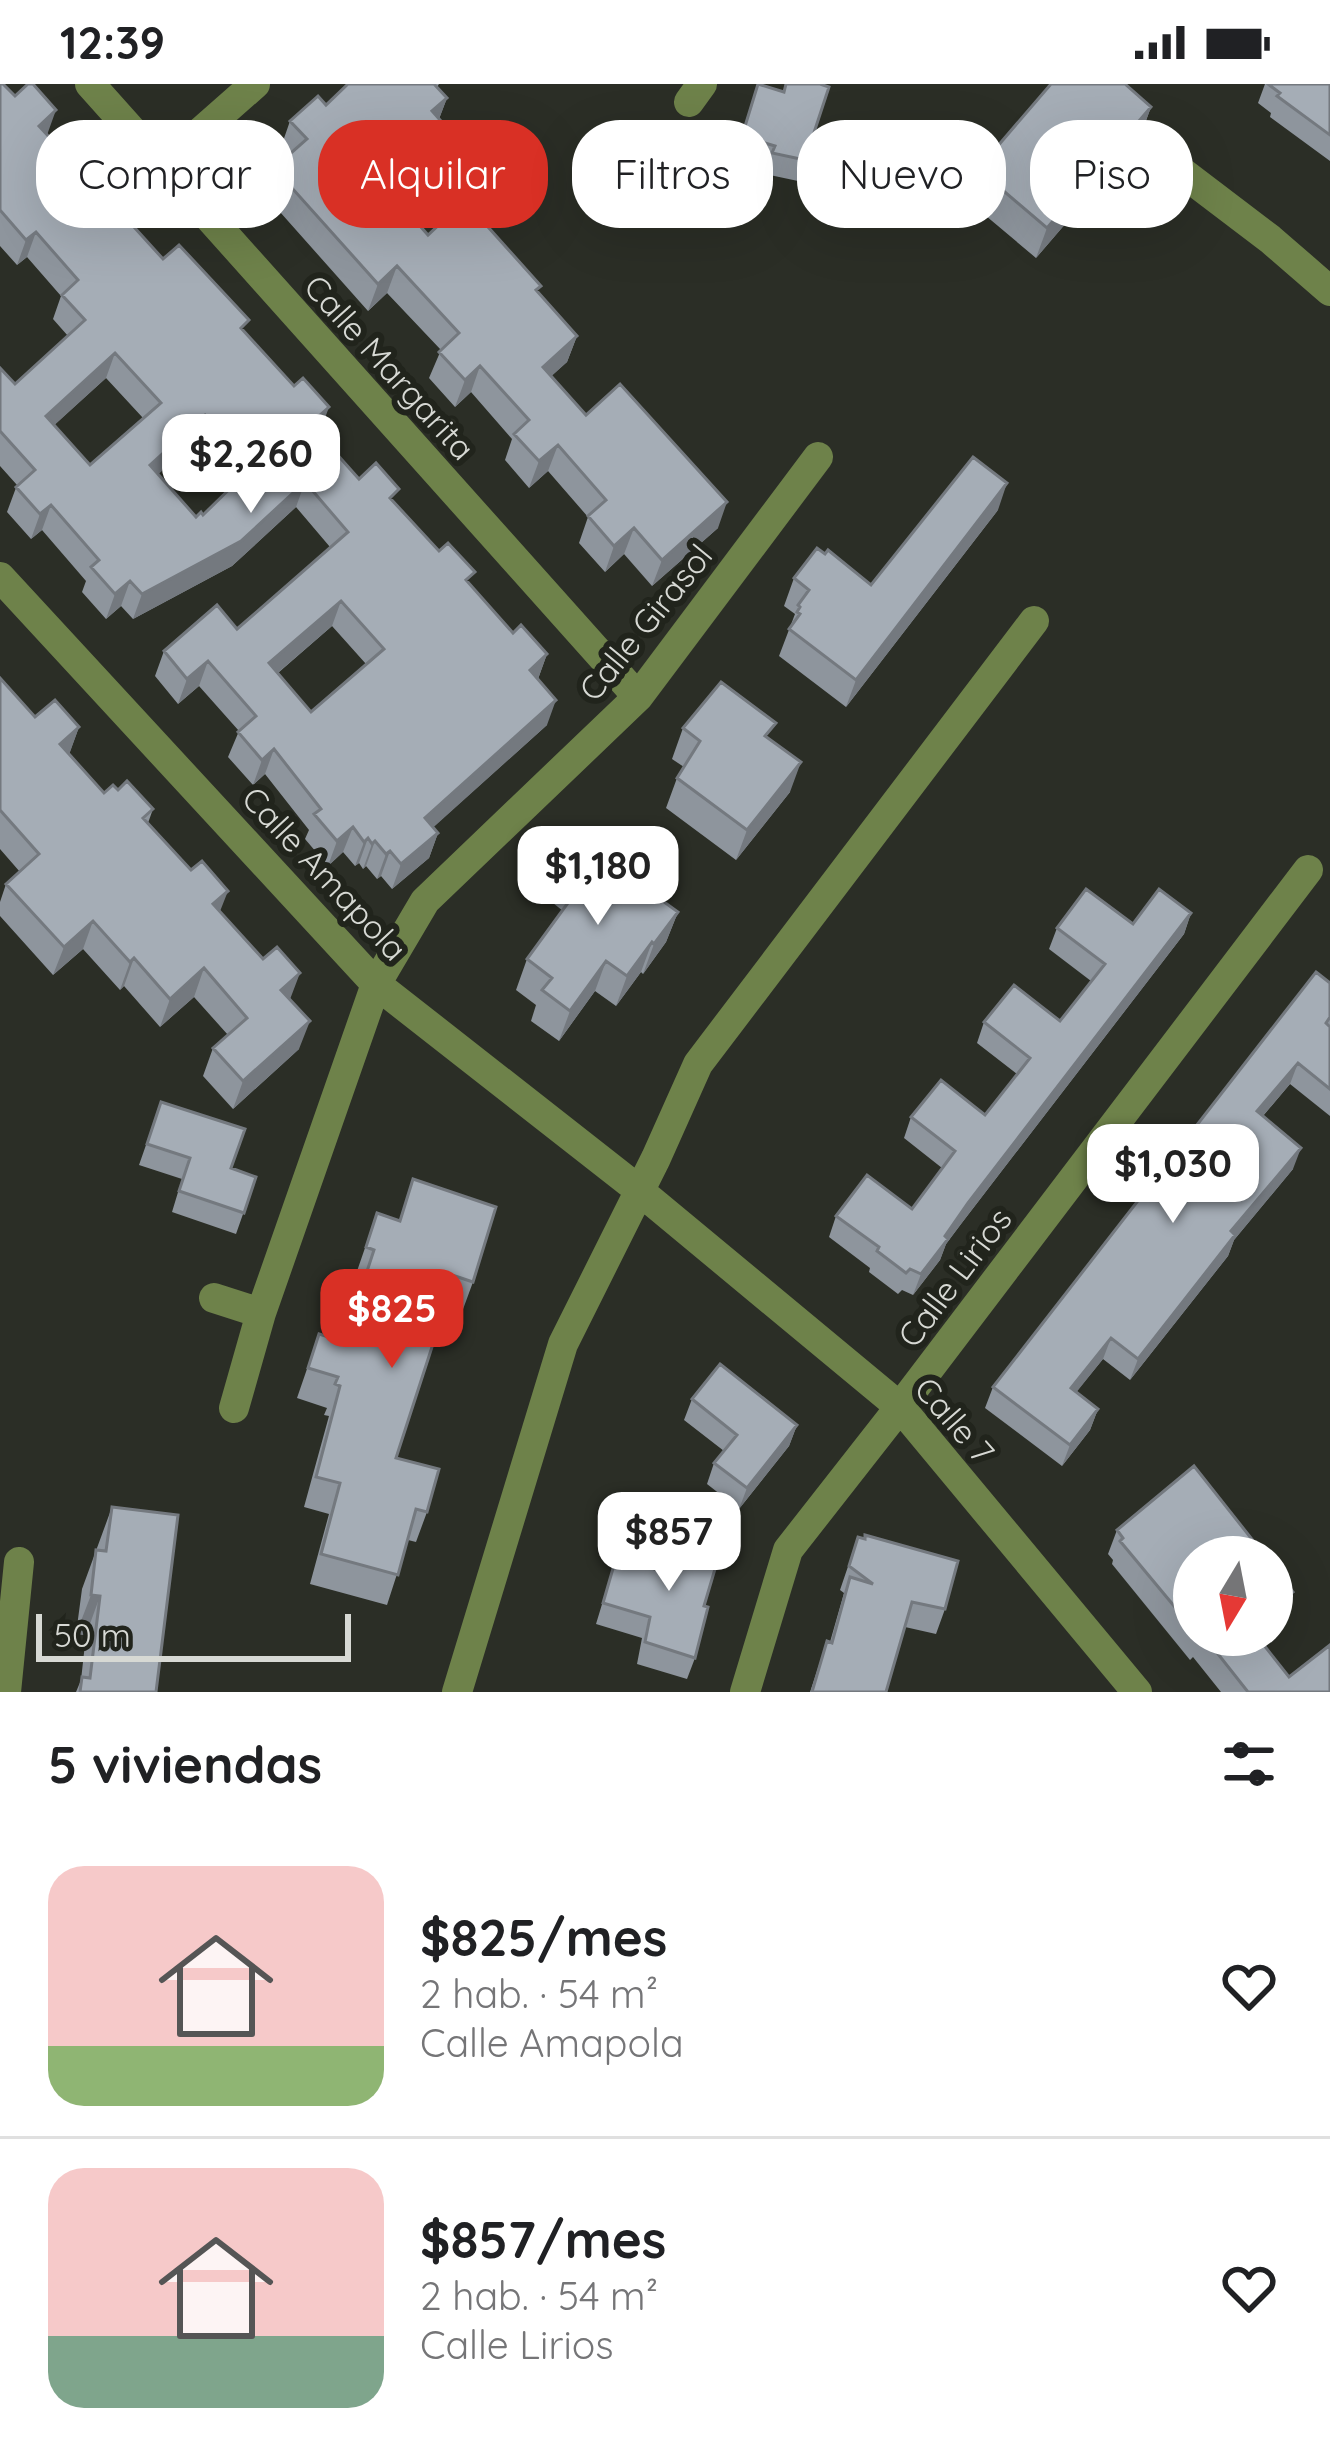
<!DOCTYPE html>
<html lang="es">
<meta charset="utf-8">
<style>
body{margin:0;font-family:Quicksand,sans-serif;background:#f6f6f6;color:#202124;height:100vh;display:flex;flex-direction:column;font-size:45px;white-space:nowrap}
*{box-sizing:border-box;margin:0}
p{font-size:39px;color:#757577}
.icon{flex:none;width:66px;height:66px;fill:none;stroke:currentColor;stroke-width:2;stroke-linecap:round;stroke-linejoin:round}
.map{position:relative;height:1608px;overflow:hidden}
.drawer{display:flex;flex-direction:column;background:#fff;flex:1}
.drawer>*{flex:none}
.top-card{position:absolute;left:36px;top:36px;width:1260px;height:108px;display:flex;gap:24px}
.needle{width:78px;rotate:190deg}
.tools{position:absolute;left:1173px;top:1452px;display:grid;gap:24px}
.tools a{display:grid;place-items:center;width:120px;height:120px;border-radius:50%;background:#fff;box-shadow:0 12px 48px #0002;font-size:60px}
.scale{position:absolute;left:36px;bottom:30px;width:315px;box-sizing:border-box;padding-left:12px;border:6px solid #d7d9d4;border-top:0;font-size:33px;line-height:42px;white-space:nowrap;color:#d7d9d4;-webkit-text-stroke:9px #21241c;paint-order:stroke}
.price{position:absolute;translate:-50% -102px;padding:0 27px;border-radius:24px;background:#fff;color:#222;font-size:39px;line-height:78px;filter:drop-shadow(0 3px 6px #0008)}
.price::after{content:'';position:absolute;left:50%;top:72px;width:36px;height:27px;margin-left:-18px;background:inherit;clip-path:polygon(0 0,100% 0,50% 100%)}
.price.current{background:#d93025;color:#fff}
ul{padding:0;list-style:none}
li{display:flex;align-items:center;gap:36px;height:300px;padding:0 48px}
li+li{border-top:3px solid #e0e0e0}
li span{display:grid;place-items:center;flex:none;width:336px;height:240px;border-radius:36px;color:#555}
li>.icon{margin-inline-start:auto}
span .icon{width:144px;height:144px;fill:#fffc;stroke-width:1}
li b{font-size:51px}
h2{display:flex;justify-content:space-between;align-items:center;height:144px;padding:0 48px;font-size:51px}
.chip{padding:0 42px;border-radius:48px;background:#fff;box-shadow:0 12px 48px #0002;font-size:42px;line-height:108px}
.chip.current{background:#d93025;color:#fff}
.status{display:flex;justify-content:space-between;align-items:center;height:84px;padding:0 60px;background:#fff;direction:ltr}
.status svg{height:33px;fill:currentColor}
.map>svg:first-child{display:block}
</style>
<div class="status"><b>12:39</b><svg viewBox="0 0 49 12"><path d="M0 12V9h3v3zM5 12V6h3v6zM10 12V3h3v9zM15 12V0h3v12zM26 1h20v11H26zM47 4h2v5h-2z"/></svg></div>
<div class="map">
<svg width="1330" height="1608" viewBox="0 0 1330 1608">
<rect width="100%" height="100%" fill="#2b2e26"/>
<g fill="none" stroke-linecap="round" stroke-linejoin="round">
<path stroke="#6e824a" stroke-width="30" d="M 90,0 L 638,613
M 689,18 L 702,0
M 1166,76 L 1270,155 L 1330,207
M 162,82 L 255,0
M 0,493 L 376,900 L 630,1099 L 900,1323 L 1137,1608
M 214,1214 L 261,1229
M 234,1324 L 261,1229 L 376,900 L 425,817 L 638,613 L 818,373
M 6,1608 L 19,1478
M 457,1608 L 563,1260 L 656,1074 L 698,980 L 1034,537
M 745,1608 L 788,1466 L 900,1323 L 1308,786"/>
</g>
<path fill="#8e959d" fill-rule="evenodd" d="M 0,0 L 88,95 L 131,107 L 123,131 L 163,175 L 245,248 L 320,348 L 318,349 L 359,395 L 394,419 L 513,549 L 547,570 L 538,595 L 547,641 L 433,743 L 438,749 L 429,774 L 392,805 L 381,792 L 377,795 L 366,782 L 363,785 L 359,779 L 355,782 L 343,768 L 328,782 L 305,755 L 309,746 L 265,690 L 253,701 L 228,673 L 239,647 L 199,602 L 178,620 L 155,592 L 164,567 L 237,545 L 330,463 L 296,423 L 232,482 L 133,535 L 121,522 L 106,535 L 82,508 L 86,497 L 42,446 L 31,455 L 7,428 L 17,401 L 0,382 L 0,284 L 15,300 L 68,252 L 53,235 L 61,212 L 27,173 L 17,181 L 0,162 ZM 106,294 L 143,334 L 90,381 L 54,341 ZM 196,356 L 236,399 L 203,431 L 196,433 L 158,390 ZM 332,542 L 366,580 L 311,628 L 278,589 Z
M 348,0 L 439,0 L 437,3 L 447,14 L 439,35 L 448,45 L 438,71 L 393,112 L 428,151 L 539,209 L 577,252 L 567,278 L 551,292 L 586,331 L 718,444 L 652,502 L 624,470 L 605,488 L 579,459 L 588,433 L 548,387 L 529,404 L 505,376 L 512,355 L 471,308 L 455,323 L 429,294 L 441,266 L 387,209 L 368,227 L 264,110 L 274,84 L 288,71 L 281,63 L 290,37 L 326,21 Z
M 758,0 L 805,76 L 798,97 L 765,90 L 767,83 L 734,73 Z
M 1265,0 L 1330,0 L 1330,77 L 1270,33 L 1271,29 L 1258,19 Z
M 1151,23 L 1140,53 L 1036,174 L 967,116 L 978,85 Z
M 998,426 L 846,623 L 779,572 L 795,530 L 784,522 L 794,494 L 871,501 Z
M 0,594 L 35,633 L 79,643 L 69,670 L 104,709 L 118,706 L 153,725 L 148,739 L 290,916 L 299,965 L 233,1025 L 203,992 L 213,964 L 228,951 L 194,913 L 160,943 L 124,902 L 120,906 L 83,865 L 53,891 L 0,832 L 0,818 L 6,800 L 20,788 L 0,765 Z
M 683,644 L 770,655 L 790,708 L 736,776 L 666,724 L 677,694 L 684,683 L 672,675 Z
M 564,789 L 678,828 L 666,858 L 643,890 L 641,888 L 616,922 L 595,907 L 559,957 L 531,937 L 536,921 L 516,906 L 527,875 L 563,827 L 553,819 Z
M 1191,829 L 1184,850 L 961,1140 L 946,1160 L 940,1176 L 913,1211 L 902,1206 L 898,1210 L 869,1188 L 870,1184 L 829,1153 L 836,1132 L 912,1125 L 942,1084 L 904,1054 L 911,1033 L 985,1031 L 1017,990 L 977,959 L 984,938 L 1060,937 L 1091,897 L 1049,865 L 1057,844 L 1133,840 Z
M 1330,899 L 1330,1032 L 1290,1000 L 1263,1032 L 1293,1085 L 1234,1156 L 1228,1172 L 1130,1296 L 1103,1275 L 1076,1308 L 1098,1325 L 1090,1346 L 1062,1382 L 985,1324 L 993,1303 Z
M 161,1018 L 231,1084 L 256,1093 L 236,1150 L 172,1128 L 182,1095 L 139,1081 Z
M 413,1095 L 473,1198 L 462,1228 L 445,1223 L 396,1374 L 427,1428 L 416,1458 L 408,1456 L 387,1521 L 310,1500 L 329,1430 L 304,1423 L 329,1332 L 324,1331 L 327,1324 L 297,1314 L 319,1250 L 338,1256 L 351,1232 L 363,1196 L 355,1193 L 377,1129 L 399,1137 Z
M 692,1315 L 797,1341 L 789,1362 L 739,1425 L 707,1400 L 714,1379 L 724,1367 L 684,1336 Z
M 112,1423 L 156,1608 L 76,1608 L 81,1596 L 86,1551 L 76,1550 L 82,1505 Z
M 1117,1446 L 1194,1473 L 1194,1551 L 1260,1551 L 1257,1553 L 1289,1593 L 1330,1608 L 1221,1608 L 1193,1573 L 1190,1576 L 1112,1480 L 1113,1476 L 1108,1470 Z
M 685,1447 L 704,1522 L 695,1574 L 687,1595 L 637,1580 L 642,1554 L 596,1540 L 616,1474 L 671,1490 Z
M 858,1453 L 945,1525 L 936,1550 L 905,1543 L 886,1608 L 810,1608 L 827,1557 L 830,1558 L 844,1509 L 840,1506 Z"/>
<path fill="#74797f" d="M 447,14 L 437,40 L 432,27 Z
M 1151,23 L 1140,53 L 1036,174 L 1047,144 Z
M 56,26 L 47,51 L 39,42 Z
M 448,45 L 438,71 L 375,129 L 385,102 Z
M 131,107 L 122,132 L 115,122 Z
M 36,148 L 27,173 L 17,181 L 26,156 Z
M 397,182 L 387,209 L 368,227 L 378,200 Z
M 577,252 L 567,278 L 533,309 L 543,283 Z
M 115,269 L 106,294 L 37,357 L 46,332 Z
M 480,282 L 471,308 L 455,323 L 465,296 Z
M 329,323 L 320,348 L 301,365 L 310,340 Z
M 205,331 L 196,356 L 141,406 L 150,381 Z
M 558,361 L 548,387 L 529,404 L 539,377 Z
M 305,398 L 296,423 L 232,482 L 133,535 L 142,510 Z
M 1007,399 L 998,426 L 846,623 L 856,596 Z
M 727,418 L 718,444 L 652,502 L 662,476 Z
M 51,421 L 42,446 L 31,455 L 40,430 Z
M 634,444 L 624,470 L 605,488 L 614,462 Z
M 130,497 L 121,522 L 106,535 L 115,510 Z
M 341,517 L 332,542 L 260,604 L 269,579 Z
M 547,570 L 538,595 L 530,586 Z
M 208,577 L 199,602 L 178,620 L 187,595 Z
M 556,616 L 547,641 L 416,759 L 425,734 Z
M 79,643 L 69,671 L 60,660 Z
M 274,665 L 265,690 L 253,701 L 262,676 Z
M 801,678 L 790,708 L 736,776 L 747,746 Z
M 353,743 L 343,768 L 328,782 L 337,757 Z
M 438,749 L 429,774 L 392,805 L 401,780 Z
M 368,754 L 359,779 L 355,782 L 364,758 Z
M 375,757 L 366,782 L 363,785 L 372,760 Z
M 390,767 L 381,792 L 377,795 L 386,770 Z
M 228,807 L 217,835 L 213,820 Z
M 678,828 L 666,858 L 643,890 L 654,860 Z
M 1191,829 L 1184,850 L 961,1140 L 946,1160 L 940,1176 L 913,1211 L 921,1190 L 945,1152 L 968,1119 Z
M 93,837 L 83,865 L 53,891 L 64,863 Z
M 652,858 L 641,888 L 616,922 L 627,892 Z
M 134,874 L 124,902 L 120,906 L 130,878 Z
M 606,877 L 595,907 L 559,957 L 570,927 Z
M 204,884 L 194,913 L 160,943 L 170,915 Z
M 300,889 L 289,918 L 281,906 Z
M 310,937 L 299,965 L 233,1025 L 243,997 Z
M 1298,979 L 1290,1000 L 1249,1048 L 1257,1027 Z
M 1301,1064 L 1293,1085 L 1234,1156 L 1228,1172 L 1130,1296 L 1138,1275 L 1231,1147 Z
M 1111,1254 L 1103,1275 L 1063,1325 L 1071,1304 Z
M 1098,1325 L 1090,1346 L 1062,1382 L 1070,1361 Z
M 797,1341 L 789,1362 L 739,1425 L 747,1404 Z
M 1293,1508 L 1285,1531 L 1272,1541 L 1272,1524 Z
M 91,1511 L 100,1512 L 86,1551 L 76,1550 Z"/>
<path fill="#a5adb6" stroke="#74797f" stroke-width="3" fill-rule="evenodd" d="M 0,0 L 3,0 L 15,12 L 28,0 L 33,0 L 56,26 L 39,42 L 88,95 L 107,79 L 131,107 L 115,122 L 163,175 L 179,161 L 249,236 L 241,244 L 294,302 L 303,294 L 329,323 L 310,340 L 359,395 L 376,379 L 399,405 L 390,414 L 439,467 L 448,459 L 475,488 L 466,496 L 513,549 L 521,541 L 547,570 L 530,586 L 556,616 L 425,734 L 438,749 L 401,780 L 390,767 L 386,770 L 375,757 L 372,760 L 368,754 L 364,758 L 353,743 L 337,757 L 314,730 L 321,725 L 274,665 L 262,676 L 238,648 L 256,632 L 208,577 L 187,595 L 164,567 L 217,521 L 237,545 L 348,448 L 305,398 L 241,457 L 142,510 L 130,497 L 115,510 L 91,483 L 99,476 L 51,421 L 40,430 L 16,403 L 35,386 L 0,347 L 0,284 L 15,300 L 85,236 L 62,211 L 78,196 L 36,148 L 26,156 L 0,126 ZM 115,269 L 161,319 L 90,381 L 46,332 ZM 205,331 L 252,383 L 203,431 L 201,428 L 196,433 L 150,381 ZM 341,517 L 384,565 L 311,628 L 269,579 Z
M 348,0 L 434,0 L 447,14 L 432,27 L 448,45 L 385,102 L 428,151 L 460,121 L 467,128 L 471,124 L 541,202 L 536,206 L 577,252 L 543,283 L 586,331 L 620,300 L 727,418 L 662,476 L 634,444 L 614,462 L 588,432 L 606,416 L 558,361 L 539,377 L 514,350 L 529,336 L 480,282 L 465,296 L 439,268 L 459,249 L 397,182 L 378,200 L 274,84 L 307,55 L 290,37 L 318,12 L 326,21 Z
M 758,0 L 784,8 L 786,0 L 820,0 L 829,3 L 805,76 L 772,69 L 775,62 L 742,52 Z
M 1051,0 L 1125,0 L 1151,23 L 1047,144 L 978,85 Z
M 1268,0 L 1330,0 L 1330,51 L 1277,12 L 1280,9 Z
M 973,373 L 1007,399 L 856,596 L 789,545 L 800,530 L 797,528 L 800,523 L 798,521 L 809,506 L 794,494 L 817,464 L 825,470 L 828,466 L 871,501 Z
M 0,594 L 35,633 L 55,616 L 79,643 L 60,660 L 104,709 L 113,701 L 118,706 L 127,697 L 153,725 L 143,734 L 191,786 L 202,777 L 228,807 L 213,820 L 263,875 L 277,863 L 300,889 L 281,906 L 310,937 L 243,997 L 213,964 L 247,934 L 204,884 L 170,915 L 134,874 L 130,878 L 93,837 L 64,863 L 6,800 L 39,770 L 0,726 Z
M 721,598 L 776,639 L 765,652 L 801,678 L 747,746 L 677,694 L 700,657 L 683,644 Z
M 584,760 L 678,828 L 654,860 L 652,858 L 627,892 L 606,877 L 570,927 L 542,906 L 552,894 L 527,875 L 581,801 L 564,789 Z
M 1086,805 L 1133,840 L 1159,805 L 1191,829 L 968,1119 L 945,1152 L 948,1155 L 921,1190 L 910,1185 L 906,1189 L 877,1167 L 879,1163 L 836,1132 L 867,1091 L 912,1125 L 955,1067 L 911,1033 L 941,996 L 985,1031 L 1030,974 L 984,938 L 1014,901 L 1060,937 L 1105,880 L 1057,844 Z
M 1316,888 L 1330,899 L 1330,933 L 1326,939 L 1330,943 L 1330,1005 L 1298,979 L 1257,1027 L 1301,1064 L 1231,1147 L 1235,1151 L 1138,1275 L 1111,1254 L 1071,1304 L 1098,1325 L 1070,1361 L 993,1303 Z
M 161,1018 L 245,1045 L 231,1084 L 256,1093 L 244,1129 L 179,1107 L 190,1074 L 147,1060 Z
M 413,1095 L 496,1123 L 473,1198 L 455,1192 L 396,1374 L 439,1385 L 427,1428 L 416,1425 L 398,1491 L 321,1470 L 340,1399 L 316,1393 L 340,1302 L 335,1300 L 338,1293 L 308,1284 L 319,1250 L 338,1256 L 347,1231 L 352,1233 L 374,1166 L 366,1163 L 377,1129 L 400,1137 Z
M 720,1280 L 797,1341 L 747,1404 L 714,1379 L 737,1351 L 692,1315 Z
M 1194,1382 L 1266,1473 L 1194,1473 L 1194,1546 L 1120,1457 L 1123,1454 L 1117,1446 Z
M 112,1423 L 178,1431 L 156,1608 L 80,1608 L 82,1593 L 90,1594 L 100,1512 L 91,1511 L 96,1466 L 106,1467 Z
M 685,1447 L 723,1458 L 704,1522 L 708,1523 L 695,1574 L 645,1558 L 650,1533 L 603,1519 L 616,1474 L 672,1490 Z
M 865,1451 L 958,1477 L 945,1525 L 912,1518 L 886,1608 L 812,1608 L 827,1557 L 832,1559 L 850,1493 L 873,1500 L 849,1482 L 858,1453 L 865,1455 Z
M 1272,1481 L 1293,1508 L 1272,1524 Z
M 1203,1551 L 1256,1551 L 1289,1593 L 1330,1561 L 1330,1608 L 1248,1608 Z"/>
<g text-anchor="middle" dominant-baseline="central" stroke-width="12" stroke-linejoin="round" paint-order="stroke">
<g font-size="33" fill="#d7d9d4" stroke="#21241c">
<text transform="translate(390 283) rotate(48)">Calle Margarita</text>
<text transform="translate(645 538) rotate(-51)">Calle Girasol</text>
<text transform="translate(325 789) rotate(47)">Calle Amapola</text>
<text transform="translate(954 1193) rotate(-53)">Calle Lirios</text>
<text transform="translate(955 1336) rotate(49)">Calle 7</text>
</g>
</g>
</svg>
<div class="tools">
<a><svg class="needle" viewBox="-14 -14 28 28"><path d="M0-13l5 13h-10z" fill="#e53935"/><path d="M0 13l5-13h-10z" fill="#757577"/></svg></a>
</div>
<div class="scale">50 m</div>
<b class="price" style="left:251px;top:432px">$2,260</b>
<b class="price" style="left:598px;top:844px">$1,180</b>
<b class="price" style="left:1173px;top:1142px">$1,030</b>
<b class="price current" style="left:392px;top:1287px">$825</b>
<b class="price" style="left:669px;top:1510px">$857</b>
<div class="top-card">
<a class="chip">Comprar</a>
<a class="chip current">Alquilar</a>
<a class="chip">Filtros</a>
<a class="chip">Nuevo</a>
<a class="chip">Piso</a>
</div>
</div>
<section class="drawer">
<h2>5 viviendas<svg class="icon" aria-label="filters" viewBox="0 0 24 24"><path d="M4 7h16M4 17h16"/><circle cx="9" cy="7" r="2"/><circle cx="15" cy="17" r="2"/></svg></h2>
<ul>
<li><span style="background:linear-gradient(#f6c9c9 75%,#8fb573 0)"><svg class="icon" aria-label="home" viewBox="0 0 24 24"><path d="M3 11l9-7 9 7M6 9v11h12V9"/></svg></span><div><b>$825/mes</b><p>2 hab. · 54 m²</p><p>Calle Amapola</p></div><svg class="icon" aria-label="heart" viewBox="0 0 24 24"><path d="M12 20l-8-8c-3-5 5-10 8-4 3-6 11-1 8 4z"/></svg></li>
<li><span style="background:linear-gradient(#f6c9c9 70%,#7fa58c 0)"><svg class="icon" aria-label="home" viewBox="0 0 24 24"><path d="M3 11l9-7 9 7M6 9v11h12V9"/></svg></span><div><b>$857/mes</b><p>2 hab. · 54 m²</p><p>Calle Lirios</p></div><svg class="icon" aria-label="heart" viewBox="0 0 24 24"><path d="M12 20l-8-8c-3-5 5-10 8-4 3-6 11-1 8 4z"/></svg></li>
</ul>
</section>
